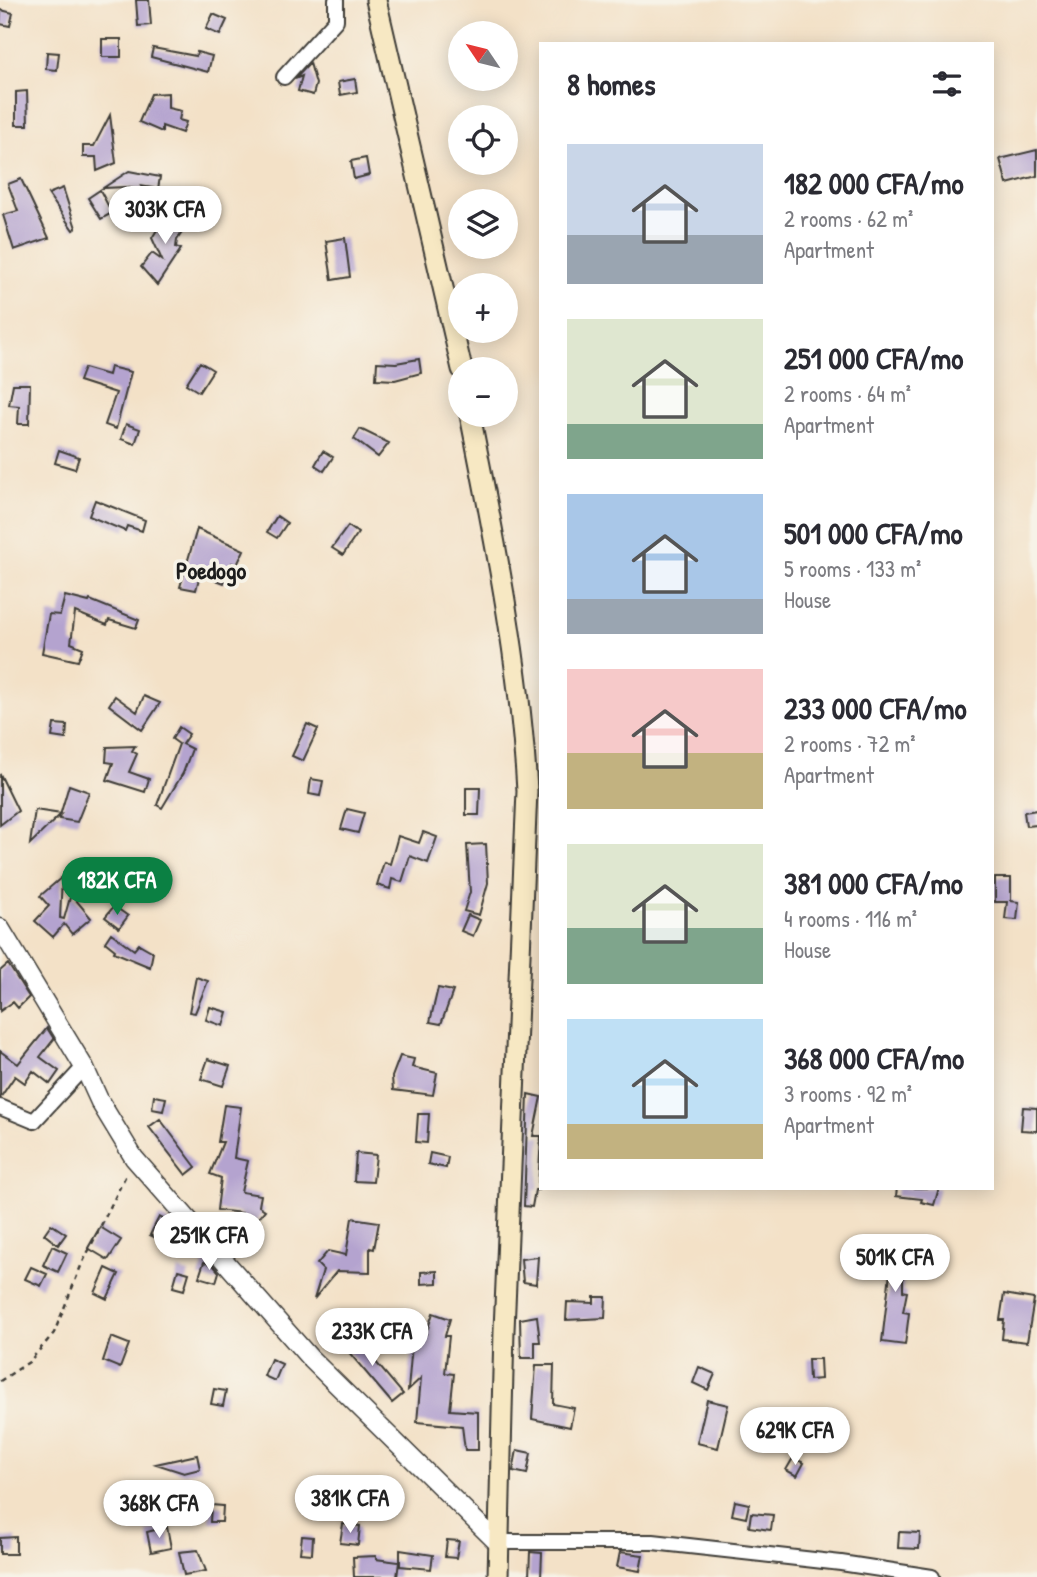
<!DOCTYPE html>
<meta charset="utf-8">
<style>
body{margin:0;font-family:"Patrick Hand",sans-serif;background:#f7f7f7;color:#2b2b33;height:100vh;display:flex;flex-direction:column;font-size:26px;white-space:nowrap}
*{box-sizing:border-box;margin:0}
p{font-size:23px;color:#7c7c81}
.icon{flex:none;width:38px;height:38px;fill:none;stroke:currentColor;stroke-width:2;stroke-linecap:round;stroke-linejoin:round}
.map{position:relative;flex:1;overflow:hidden}
.panel{position:absolute;left:539px;top:42px;width:455px;height:1148px;display:flex;flex-direction:column;background:#fff;border-radius:0px;box-shadow:0 4px 18px #0003}
.panel>*{flex:none}
.needle{width:46px;rotate:305deg}
.tools{position:absolute;left:448px;top:21px;display:grid;gap:14px}
.tools a{display:grid;place-items:center;width:70px;height:70px;border-radius:50%;background:#fff;box-shadow:0 4px 18px #0003;font-size:35px}
.price{position:absolute;translate:-50% -60px;padding:0 16px;border-radius:24px;background:#fff;color:#222;font-size:23px;line-height:46px;filter:drop-shadow(0 2px 4px #0008)}
.price::after{content:'';position:absolute;left:50%;top:42px;width:21px;height:16px;margin-left:-10px;background:inherit;clip-path:polygon(0 0,100% 0,50% 100%)}
.price.on{background:#0b8043;color:#fff}
ul{padding:0;list-style:none}
li{display:flex;align-items:center;gap:21px;height:175px;padding:0 28px}
li span{display:grid;place-items:center;flex:none;width:196px;height:140px;border-radius:0px;color:#555}
li>.icon{margin-inline-start:auto}
span .icon{width:84px;height:84px;fill:#fffc;stroke-width:1}
li b{font-size:30px}
h2{display:flex;justify-content:space-between;align-items:center;height:84px;padding:0 28px;font-size:30px}
.map>svg:first-child{display:block}
</style>
<div class="map">
<svg width="1037" height="1577" viewBox="0 0 1037 1577">
<rect width="100%" height="100%" fill="#f7f3e8"/>
<filter id="ink" filterUnits="userSpaceOnUse"><feTurbulence type="fractalNoise" baseFrequency=".0143" numOctaves="2"/><feDisplacementMap in="SourceGraphic" scale="14" xChannelSelector="R" yChannelSelector="G"/><feConvolveMatrix kernelMatrix="1 2 1 2 8 2 1 2 1" color-interpolation-filters="sRGB"/></filter>
<filter id="wash" filterUnits="userSpaceOnUse"><feTurbulence type="fractalNoise" baseFrequency=".00686" numOctaves="4" result="noise"/><feDisplacementMap in="SourceGraphic" scale="28" xChannelSelector="R" yChannelSelector="G"/><feGaussianBlur stdDeviation="1.57" result="paint"/><feColorMatrix in="noise" values="0 0 0 0 0 0 0 0 0 0 0 0 0 0 0 0 0 1.4 0 .05"/><feComposite in="paint" operator="in"/></filter>
<g filter="url(#wash)">
<rect width="100%" height="100%" fill="#f3e1c7"/>
<g id="blocks">
<path fill="#b4a3cf" d="M 136,0 L 149,0 L 151,25 L 138,26 Z
M 1,10 L 13,13 L 10,26 L 0,24 Z
M 213,14 L 227,20 L 220,35 L 206,29 Z
M 102,39 L 121,39 L 121,57 L 102,57 Z
M 153,48 L 196,56 L 197,52 L 212,56 L 208,72 L 151,57 Z
M 47,52 L 59,53 L 57,70 L 46,69 Z
M 310,63 L 316,84 L 313,95 L 298,91 L 302,76 L 295,79 Z
M 355,79 L 357,92 L 340,95 L 338,82 Z
M 27,91 L 28,125 L 16,125 L 16,92 Z
M 168,93 L 168,108 L 181,111 L 179,120 L 186,122 L 182,133 L 162,126 L 162,132 L 139,122 L 151,94 Z
M 110,115 L 116,163 L 97,171 L 96,157 L 83,157 L 83,146 L 94,146 Z
M 1037,150 L 1037,176 L 1007,184 L 1000,159 Z
M 366,158 L 369,175 L 354,179 L 351,161 Z
M 129,171 L 160,177 L 158,189 L 141,186 L 144,191 L 125,187 L 103,188 Z
M 21,179 L 49,238 L 14,250 L 3,215 L 18,211 L 8,184 Z
M 63,188 L 76,228 L 73,230 L 48,194 Z
M 100,190 L 112,213 L 101,219 L 88,198 Z
M 170,209 L 189,222 L 177,240 L 176,247 L 181,249 L 157,285 L 141,267 L 152,253 L 162,260 L 152,238 Z
M 345,238 L 350,277 L 332,280 L 326,241 Z
M 419,359 L 421,373 L 395,380 L 376,379 L 377,362 L 396,363 Z
M 200,362 L 213,370 L 199,392 L 186,384 Z
M 110,367 L 131,372 L 116,429 L 105,425 L 116,393 L 79,381 L 84,368 L 108,375 Z
M 13,384 L 30,384 L 29,424 L 18,424 L 19,406 L 9,405 Z
M 126,424 L 140,429 L 135,444 L 121,439 Z
M 360,429 L 389,443 L 378,457 L 354,439 Z
M 59,450 L 79,457 L 75,469 L 55,463 Z
M 323,451 L 333,457 L 324,471 L 315,465 Z
M 95,500 L 145,520 L 142,531 L 127,526 L 125,531 L 89,516 Z
M 277,516 L 287,523 L 277,538 L 267,532 Z
M 348,526 L 358,533 L 343,555 L 332,548 Z
M 197,529 L 244,550 L 237,565 L 232,563 L 224,583 L 200,574 L 196,590 L 180,587 Z
M 65,596 L 89,602 L 90,600 L 139,620 L 136,628 L 109,620 L 107,625 L 75,612 L 71,643 L 83,648 L 78,661 L 42,653 L 49,614 L 60,615 Z
M 115,696 L 137,712 L 144,696 L 160,703 L 142,730 L 109,705 Z
M 54,724 L 67,725 L 66,739 L 52,737 Z
M 307,724 L 318,729 L 303,761 L 292,756 Z
M 179,727 L 189,734 L 182,744 L 192,749 L 183,773 L 162,808 L 157,805 L 179,744 L 172,739 Z
M 135,746 L 132,751 L 137,754 L 129,772 L 149,779 L 145,792 L 107,780 L 113,763 L 106,762 L 107,747 Z
M 0,774 L 18,811 L 0,825 Z
M 311,779 L 323,781 L 320,796 L 309,794 Z
M 69,785 L 89,792 L 77,822 L 59,819 Z
M 466,788 L 480,788 L 479,815 L 466,815 Z
M 347,809 L 364,813 L 358,833 L 341,829 Z
M 35,810 L 61,814 L 30,844 Z
M 1037,810 L 1037,825 L 1026,826 L 1024,812 Z
M 423,832 L 437,837 L 428,863 L 410,856 L 402,882 L 392,879 L 390,889 L 377,885 L 384,862 L 390,864 L 398,836 L 419,843 Z
M 486,844 L 488,883 L 479,915 L 464,911 L 470,892 L 467,845 Z
M 62,877 L 60,918 L 64,919 L 71,894 L 91,918 L 72,934 L 64,924 L 53,937 L 35,921 L 49,906 L 40,896 Z
M 995,878 L 1011,878 L 1011,901 L 1019,902 L 1017,920 L 1005,919 L 1007,902 L 995,902 Z
M 114,906 L 128,916 L 119,928 L 105,917 Z
M 468,915 L 480,920 L 473,936 L 461,931 Z
M 111,933 L 134,950 L 139,944 L 153,952 L 150,967 L 114,952 L 115,950 L 105,942 Z
M 8,964 L 29,997 L 18,1008 L 13,1002 L 0,1011 L 0,971 Z
M 196,977 L 208,981 L 195,1013 L 189,1012 Z
M 438,988 L 453,991 L 441,1024 L 430,1022 Z
M 210,1007 L 227,1012 L 223,1026 L 206,1020 Z
M 47,1028 L 54,1039 L 40,1057 L 59,1071 L 50,1084 L 33,1071 L 25,1083 L 15,1076 L 0,1098 L 0,1051 L 18,1064 Z
M 400,1056 L 414,1059 L 412,1067 L 437,1073 L 433,1095 L 393,1090 L 392,1077 Z
M 208,1059 L 230,1066 L 223,1086 L 201,1079 Z
M 528,1094 L 541,1097 L 533,1136 L 541,1136 L 538,1190 L 535,1190 L 532,1207 L 524,1206 Z
M 154,1096 L 166,1098 L 163,1111 L 152,1109 Z
M 224,1105 L 241,1107 L 234,1158 L 248,1161 L 241,1192 L 261,1195 L 259,1206 L 265,1210 L 242,1238 L 230,1229 L 242,1213 L 217,1210 L 221,1178 L 210,1174 L 223,1142 L 218,1142 Z
M 1023,1107 L 1037,1108 L 1037,1131 L 1021,1130 Z
M 418,1114 L 429,1114 L 427,1143 L 416,1142 Z
M 160,1119 L 196,1167 L 186,1175 L 149,1127 Z
M 356,1153 L 376,1155 L 373,1182 L 354,1181 Z
M 430,1153 L 448,1157 L 446,1168 L 428,1164 Z
M 897,1188 L 939,1188 L 934,1205 L 921,1202 L 922,1199 L 896,1196 Z
M 159,1217 L 176,1226 L 168,1244 L 150,1235 Z
M 352,1218 L 379,1222 L 374,1249 L 370,1248 L 370,1272 L 337,1271 L 314,1299 L 323,1270 L 317,1264 L 328,1251 L 346,1255 Z
M 51,1224 L 66,1234 L 58,1245 L 44,1234 Z
M 100,1227 L 121,1240 L 108,1260 L 88,1248 Z
M 903,1239 L 903,1291 L 907,1292 L 903,1312 L 909,1313 L 905,1345 L 882,1342 L 890,1273 L 883,1273 L 883,1240 Z
M 52,1246 L 67,1253 L 58,1272 L 43,1265 Z
M 538,1257 L 536,1284 L 523,1282 L 521,1259 Z
M 204,1262 L 213,1265 L 219,1272 L 216,1282 L 199,1277 Z
M 31,1267 L 47,1274 L 41,1286 L 25,1279 Z
M 106,1268 L 119,1274 L 107,1299 L 95,1293 Z
M 178,1270 L 189,1273 L 184,1290 L 173,1287 Z
M 437,1271 L 437,1283 L 421,1284 L 421,1272 Z
M 1004,1294 L 1034,1299 L 1027,1342 L 1002,1339 L 1004,1320 L 1000,1320 Z
M 594,1297 L 606,1297 L 605,1318 L 566,1320 L 567,1302 L 594,1303 Z
M 433,1313 L 450,1319 L 445,1336 L 449,1336 L 445,1373 L 454,1374 L 450,1410 L 478,1412 L 478,1450 L 465,1450 L 462,1426 L 417,1422 L 421,1378 L 408,1390 L 413,1333 L 426,1334 Z
M 537,1316 L 540,1342 L 535,1342 L 535,1358 L 521,1358 L 520,1319 Z
M 352,1334 L 403,1394 L 392,1403 L 341,1343 Z
M 111,1337 L 129,1344 L 120,1368 L 103,1361 Z
M 271,1359 L 282,1364 L 275,1381 L 264,1376 Z
M 808,1359 L 820,1359 L 821,1379 L 809,1380 Z
M 536,1365 L 554,1365 L 553,1404 L 574,1408 L 570,1427 L 532,1419 Z
M 699,1367 L 715,1374 L 708,1390 L 693,1383 Z
M 214,1389 L 226,1391 L 223,1406 L 211,1404 Z
M 707,1400 L 728,1405 L 718,1448 L 697,1443 Z
M 517,1450 L 531,1453 L 527,1474 L 513,1471 Z
M 197,1455 L 200,1469 L 184,1473 L 156,1464 Z
M 793,1458 L 804,1463 L 797,1476 L 786,1470 Z
M 735,1501 L 749,1504 L 746,1518 L 732,1515 Z
M 211,1505 L 223,1506 L 222,1522 L 210,1522 Z
M 751,1513 L 773,1515 L 771,1530 L 749,1527 Z
M 343,1524 L 360,1526 L 358,1545 L 340,1543 Z
M 167,1527 L 171,1548 L 151,1552 L 147,1532 Z
M 899,1532 L 920,1533 L 919,1549 L 898,1548 Z
M 302,1536 L 313,1537 L 312,1554 L 300,1553 Z
M 16,1537 L 16,1554 L 0,1554 L 0,1538 Z
M 447,1540 L 459,1541 L 456,1558 L 445,1557 Z
M 198,1550 L 206,1571 L 184,1575 L 179,1552 Z
M 400,1550 L 433,1555 L 431,1569 L 400,1566 Z
M 530,1552 L 542,1553 L 541,1577 L 529,1577 Z
M 620,1552 L 643,1555 L 640,1571 L 617,1567 Z
M 376,1556 L 376,1559 L 399,1562 L 397,1577 L 354,1577 L 353,1557 Z"/>
</g>
</g>
<g filter="url(#ink)">
<use href="#blocks" fill-opacity="0" stroke="#3c3a36" stroke-width="2"/>
<g fill="none" stroke-linecap="round" stroke-linejoin="round">
<g stroke="#3c3a36" stroke-width="18">
<path id="minor" d="M 284,77 L 336,20 L 336,0
M 0,1107 L 34,1121 L 84,1067
M 497,1542 L 653,1542 L 841,1563 L 932,1577"/>
</g>
<g stroke="#3c3a36" stroke-width="21">
<path id="tertiary" d="M 0,928 L 84,1067 L 100,1102 L 134,1158 L 309,1357 L 497,1542"/>
</g>
<g stroke="#3c3a36" stroke-width="23">
<path id="secondary" d="M 376,0 L 462,369
M 470,415 C 495,540 520,664 527,791 L 504,1330 L 498,1577"/>
</g>
<path stroke="#3c3a36" stroke-width="2.5" stroke-dasharray="5 5" stroke-linecap="butt" d="M 0,1381 L 29,1362 L 54,1333 L 81,1266 L 127,1173"/>
<use href="#minor" stroke="#fff" stroke-width="14"/>
<use href="#tertiary" stroke="#fff" stroke-width="18"/>
<use href="#secondary" stroke="#f7e8c3" stroke-width="19"/>
</g>
</g>
<g text-anchor="middle" dominant-baseline="central" stroke-width="7" stroke-linejoin="round" paint-order="stroke">
<g font-size="24" font-weight="bold" fill="#1c1c1c" stroke="#f7f3e8">
<text x="211" y="570">Poedogo</text>
</g>
</g>
</svg>
<div class="tools">
<a><svg class="needle" viewBox="-14 -14 28 28"><path d="M0-13l5 13h-10z" fill="#e53935"/><path d="M0 13l5-13h-10z" fill="#7c7c81"/></svg></a>
<a><svg class="icon" aria-label="locate" viewBox="0 0 24 24"><circle cx="12" cy="12" r="6"/><path d="M12 2v4M12 18v4M2 12h4M18 12h4"/></svg></a>
<a><svg class="icon" aria-label="layers" viewBox="0 0 24 24"><path d="M12 4l9 5-9 5-9-5zM3 14l9 5 9-5"/></svg></a>
<a>+</a>
<a>−</a>
</div>
<b class="price" style="left:165px;top:246px">303K CFA</b>
<b class="price on" style="left:117px;top:917px">182K CFA</b>
<b class="price" style="left:209px;top:1272px">251K CFA</b>
<b class="price" style="left:895px;top:1294px">501K CFA</b>
<b class="price" style="left:372px;top:1368px">233K CFA</b>
<b class="price" style="left:795px;top:1467px">629K CFA</b>
<b class="price" style="left:350px;top:1535px">381K CFA</b>
<b class="price" style="left:159px;top:1540px">368K CFA</b>
<section class="panel">
<h2>8 homes<svg class="icon" aria-label="filters" viewBox="0 0 24 24"><path d="M4 7h16M4 17h16"/><circle cx="9" cy="7" r="2"/><circle cx="15" cy="17" r="2"/></svg></h2>
<ul>
<li><span style="background:linear-gradient(#c9d6e8 65%,#9aa5b1 0)"><svg class="icon" aria-label="home" viewBox="0 0 24 24"><path d="M3 11l9-7 9 7M6 9v11h12V9"/></svg></span><div><b>182 000 CFA/mo</b><p>2 rooms · 62 m²</p><p>Apartment</p></div></li>
<li><span style="background:linear-gradient(#dfe7d0 75%,#7fa58c 0)"><svg class="icon" aria-label="home" viewBox="0 0 24 24"><path d="M3 11l9-7 9 7M6 9v11h12V9"/></svg></span><div><b>251 000 CFA/mo</b><p>2 rooms · 64 m²</p><p>Apartment</p></div></li>
<li><span style="background:linear-gradient(#a9c7e8 75%,#9aa5b1 0)"><svg class="icon" aria-label="home" viewBox="0 0 24 24"><path d="M3 11l9-7 9 7M6 9v11h12V9"/></svg></span><div><b>501 000 CFA/mo</b><p>5 rooms · 133 m²</p><p>House</p></div></li>
<li><span style="background:linear-gradient(#f6c9c9 60%,#c2b280 0)"><svg class="icon" aria-label="home" viewBox="0 0 24 24"><path d="M3 11l9-7 9 7M6 9v11h12V9"/></svg></span><div><b>233 000 CFA/mo</b><p>2 rooms · 72 m²</p><p>Apartment</p></div></li>
<li><span style="background:linear-gradient(#dfe7d0 60%,#7fa58c 0)"><svg class="icon" aria-label="home" viewBox="0 0 24 24"><path d="M3 11l9-7 9 7M6 9v11h12V9"/></svg></span><div><b>381 000 CFA/mo</b><p>4 rooms · 116 m²</p><p>House</p></div></li>
<li><span style="background:linear-gradient(#bfe0f5 75%,#c2b280 0)"><svg class="icon" aria-label="home" viewBox="0 0 24 24"><path d="M3 11l9-7 9 7M6 9v11h12V9"/></svg></span><div><b>368 000 CFA/mo</b><p>3 rooms · 92 m²</p><p>Apartment</p></div></li>
</ul>
</section>
</div>
